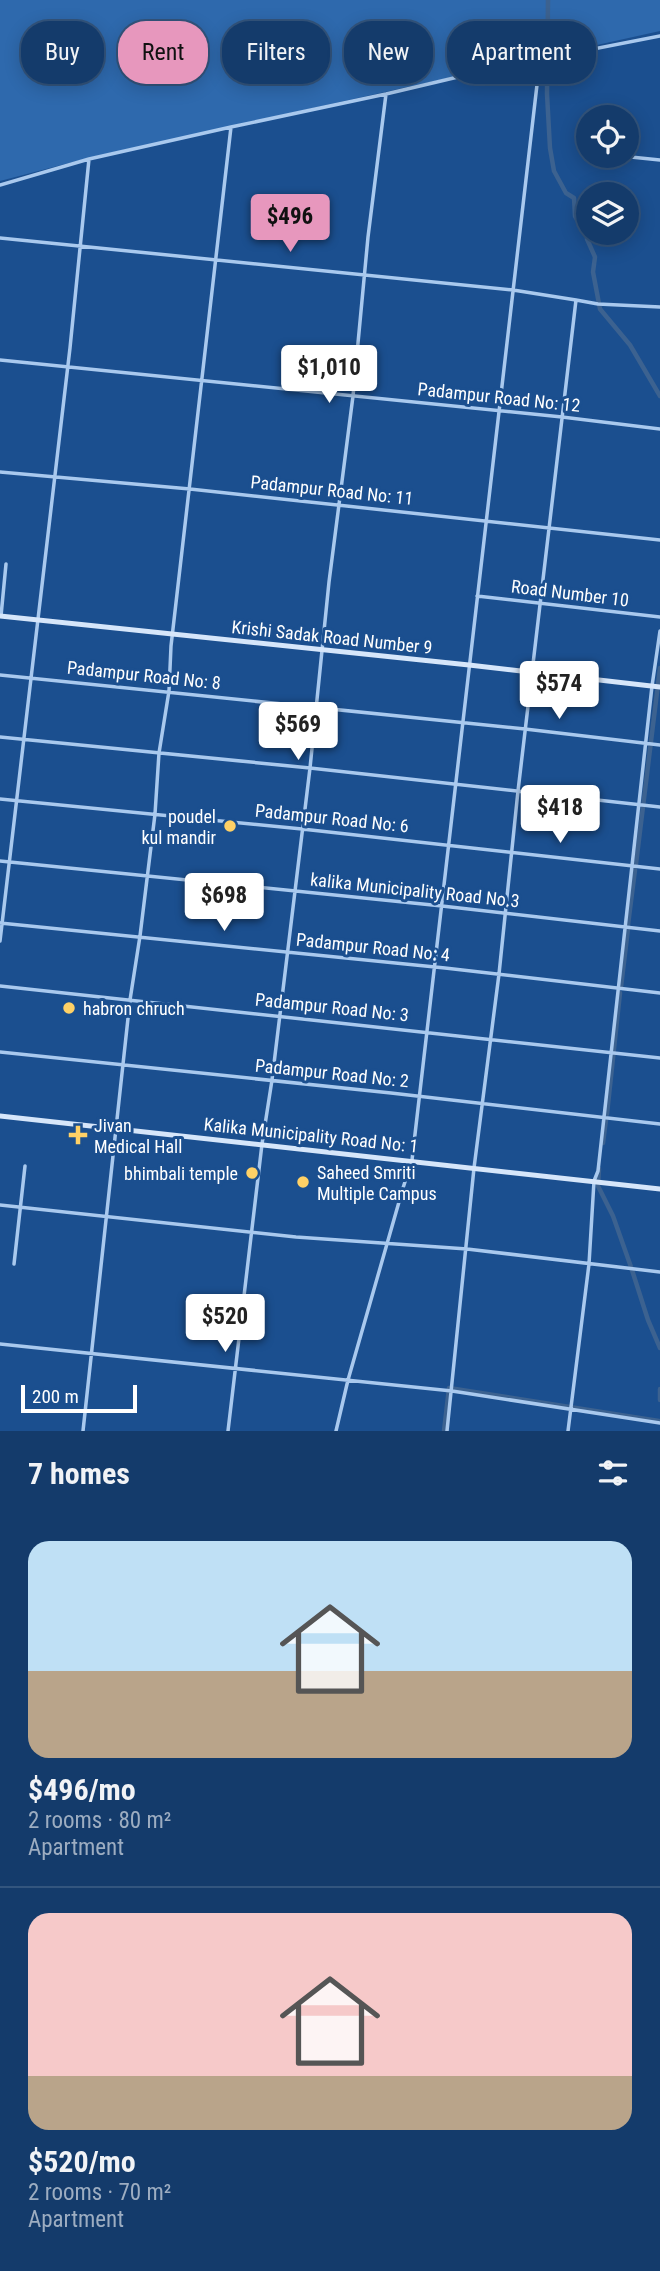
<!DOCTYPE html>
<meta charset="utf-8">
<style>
body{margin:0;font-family:"Roboto Condensed",sans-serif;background:#1d4271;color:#f1f3f6;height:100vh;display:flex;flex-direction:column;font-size:26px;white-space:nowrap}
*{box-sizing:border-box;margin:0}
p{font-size:23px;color:#9dadc1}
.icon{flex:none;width:38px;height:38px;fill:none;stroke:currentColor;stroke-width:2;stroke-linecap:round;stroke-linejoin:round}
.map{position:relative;height:1431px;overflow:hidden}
.sheet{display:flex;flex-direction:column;background:#143b6b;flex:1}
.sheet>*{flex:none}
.banner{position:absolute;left:21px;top:21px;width:620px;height:63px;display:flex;gap:14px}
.controls{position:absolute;left:576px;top:105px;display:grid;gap:14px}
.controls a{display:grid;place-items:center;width:63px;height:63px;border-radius:50%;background:#143b6b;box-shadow:0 4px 18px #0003,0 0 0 2px #33557e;font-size:35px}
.scale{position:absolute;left:21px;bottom:18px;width:116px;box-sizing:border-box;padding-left:7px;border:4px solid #fff;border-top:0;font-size:19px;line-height:24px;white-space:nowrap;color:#fff;-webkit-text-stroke:5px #1b4f8f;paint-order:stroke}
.price{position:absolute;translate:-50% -60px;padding:0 16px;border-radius:7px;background:#fff;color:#222;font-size:23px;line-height:46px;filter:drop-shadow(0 2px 4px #0008)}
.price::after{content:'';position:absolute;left:50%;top:42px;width:21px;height:16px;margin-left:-10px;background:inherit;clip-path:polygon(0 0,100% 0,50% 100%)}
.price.on{background:#e797bd;color:#111}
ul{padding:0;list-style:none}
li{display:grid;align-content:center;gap:14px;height:371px;padding:0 28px}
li+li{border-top:2px solid #33557e}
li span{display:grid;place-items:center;height:217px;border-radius:21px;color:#555}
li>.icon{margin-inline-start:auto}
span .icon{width:126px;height:126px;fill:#fffc;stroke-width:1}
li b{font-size:30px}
h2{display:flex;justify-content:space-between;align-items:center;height:84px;padding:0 28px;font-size:30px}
.chip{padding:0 24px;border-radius:28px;background:#143b6b;box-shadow:0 4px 18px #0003,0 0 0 2px #33557e;font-size:24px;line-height:63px}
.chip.on{background:#e797bd;color:#111}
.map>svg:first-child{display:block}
</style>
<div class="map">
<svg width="660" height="1431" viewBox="0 0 660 1431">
<rect width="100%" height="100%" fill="#1b4f8f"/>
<path fill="#2e69ad" d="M 0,0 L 660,0 L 660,31 L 96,156 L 0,181 Z"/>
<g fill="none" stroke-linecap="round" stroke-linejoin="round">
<path stroke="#3c6290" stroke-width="4.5" d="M 548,0 L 547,94 L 550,148 L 554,171 L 566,193 L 574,198 L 575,216 L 586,235
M 587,239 L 595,257 L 593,272 L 600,309 L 630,345 L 660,396
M 636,864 L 660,668
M 628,925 L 635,870
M 621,987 L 628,929
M 607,1114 L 620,993
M 603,1143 L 606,1120
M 599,1169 L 598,1186 L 613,1216 L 631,1267
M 632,1270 L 648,1320 L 660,1348
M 660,1389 L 660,1400
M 444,1431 L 449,1388 L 659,1421"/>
<path stroke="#a9c9ee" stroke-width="3.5" d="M 621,156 L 660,160
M 0,185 L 89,159 L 231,127 L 386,94 L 496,68 L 660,36
M 0,238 L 513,290 L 576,300 L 518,791 L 499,974 L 474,1168 L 447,1431
M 576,300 L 598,304 L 660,307
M 0,360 L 562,417 L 660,429
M 0,472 L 190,489 L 660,540
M 477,596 L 660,617
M 1,616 L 6,564
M 0,675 L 525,729 L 660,745
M 0,737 L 310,768 L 660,807
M 0,799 L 302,829 L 660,869
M 0,861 L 442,906 L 660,931
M 0,923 L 445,968 L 660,993
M 0,941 L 70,348 L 89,159
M 0,986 L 660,1058
M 0,1052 L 391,1093 L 660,1124
M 0,1205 L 296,1237 L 467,1249 L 660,1272
M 14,1264 L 25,1166
M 0,1344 L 452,1391 L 660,1423
M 83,1431 L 130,1000 L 140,936 L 155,814 L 159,753 L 169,691 L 171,646 L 231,127
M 228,1431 L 262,1144 L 272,1080 L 310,768 L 329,582 L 353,396 L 368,237 L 386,94
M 336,1431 L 348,1380 L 403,1188 L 412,1160 L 540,59
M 568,1431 L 589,1264 L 594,1181 L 598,1171 L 652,686 L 660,631"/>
<path stroke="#d6e6fa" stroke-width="5" d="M 0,616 L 469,665 L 660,687
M 0,1116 L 660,1189"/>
</g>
<g fill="#ffd166" stroke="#1b4f8f" stroke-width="2.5">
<circle cx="230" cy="826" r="7"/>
<circle cx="69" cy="1008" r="7"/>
<path d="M74.5 1124.5h7v7h7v7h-7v7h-7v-7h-7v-7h7z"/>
<circle cx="252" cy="1173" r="7"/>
<circle cx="303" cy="1182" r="7"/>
</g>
<g text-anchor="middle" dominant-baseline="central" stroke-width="6" stroke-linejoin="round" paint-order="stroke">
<g font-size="18" fill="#fff" stroke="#1b4f8f">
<text transform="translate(499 397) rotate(6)">Padampur Road No: 12</text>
<text transform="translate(332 490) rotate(6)">Padampur Road No: 11</text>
<text transform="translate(570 593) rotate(7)">Road Number 10</text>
<text transform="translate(332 637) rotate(6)">Krishi Sadak Road Number 9</text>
<text transform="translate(144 675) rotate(6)">Padampur Road No: 8</text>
<text transform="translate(332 818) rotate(6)">Padampur Road No: 6</text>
<text transform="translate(415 890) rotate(6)">kalika Municipality Road No.3</text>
<text transform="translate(373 947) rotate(6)">Padampur Road No: 4</text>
<text transform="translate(332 1007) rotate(6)">Padampur Road No: 3</text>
<text transform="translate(332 1073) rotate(6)">Padampur Road No: 2</text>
<text transform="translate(311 1135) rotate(6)">Kalika Municipality Road No: 1</text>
</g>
<g font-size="18" fill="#fff" stroke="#1b4f8f" text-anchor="start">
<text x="216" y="816" text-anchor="end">poudel<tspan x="216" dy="21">kul mandir</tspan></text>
<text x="83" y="1008">habron chruch</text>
<text x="94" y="1125">Jivan<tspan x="94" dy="21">Medical Hall</tspan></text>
<text x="317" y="1172">Saheed Smriti<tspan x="317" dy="21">Multiple Campus</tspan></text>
<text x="238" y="1173" text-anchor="end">bhimbali temple</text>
</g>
</g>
</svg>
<div class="controls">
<a><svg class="icon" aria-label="locate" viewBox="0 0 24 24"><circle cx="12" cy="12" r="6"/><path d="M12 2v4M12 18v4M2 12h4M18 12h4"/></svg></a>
<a><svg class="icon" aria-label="layers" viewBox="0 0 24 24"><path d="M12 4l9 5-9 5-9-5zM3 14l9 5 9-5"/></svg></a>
</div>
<div class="scale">200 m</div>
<b class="price on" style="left:290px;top:254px">$496</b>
<b class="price" style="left:329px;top:405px">$1,010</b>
<b class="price" style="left:559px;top:721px">$574</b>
<b class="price" style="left:298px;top:762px">$569</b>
<b class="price" style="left:560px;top:845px">$418</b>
<b class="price" style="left:224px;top:933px">$698</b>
<b class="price" style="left:225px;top:1354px">$520</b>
<div class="banner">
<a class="chip">Buy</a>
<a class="chip on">Rent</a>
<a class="chip">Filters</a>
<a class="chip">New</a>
<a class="chip">Apartment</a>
</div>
</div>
<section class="sheet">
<h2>7 homes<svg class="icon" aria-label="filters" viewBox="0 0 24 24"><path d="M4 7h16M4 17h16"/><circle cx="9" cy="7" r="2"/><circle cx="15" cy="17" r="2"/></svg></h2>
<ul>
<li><span style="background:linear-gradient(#bfe0f5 60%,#b9a48a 0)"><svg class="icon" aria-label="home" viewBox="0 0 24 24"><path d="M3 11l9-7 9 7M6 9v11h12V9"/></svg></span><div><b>$496/mo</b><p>2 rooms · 80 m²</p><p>Apartment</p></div></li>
<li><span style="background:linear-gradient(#f6c9c9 75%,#b9a48a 0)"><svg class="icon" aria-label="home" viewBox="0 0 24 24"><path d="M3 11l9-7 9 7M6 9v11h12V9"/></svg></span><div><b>$520/mo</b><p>2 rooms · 70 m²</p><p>Apartment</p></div></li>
</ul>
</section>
